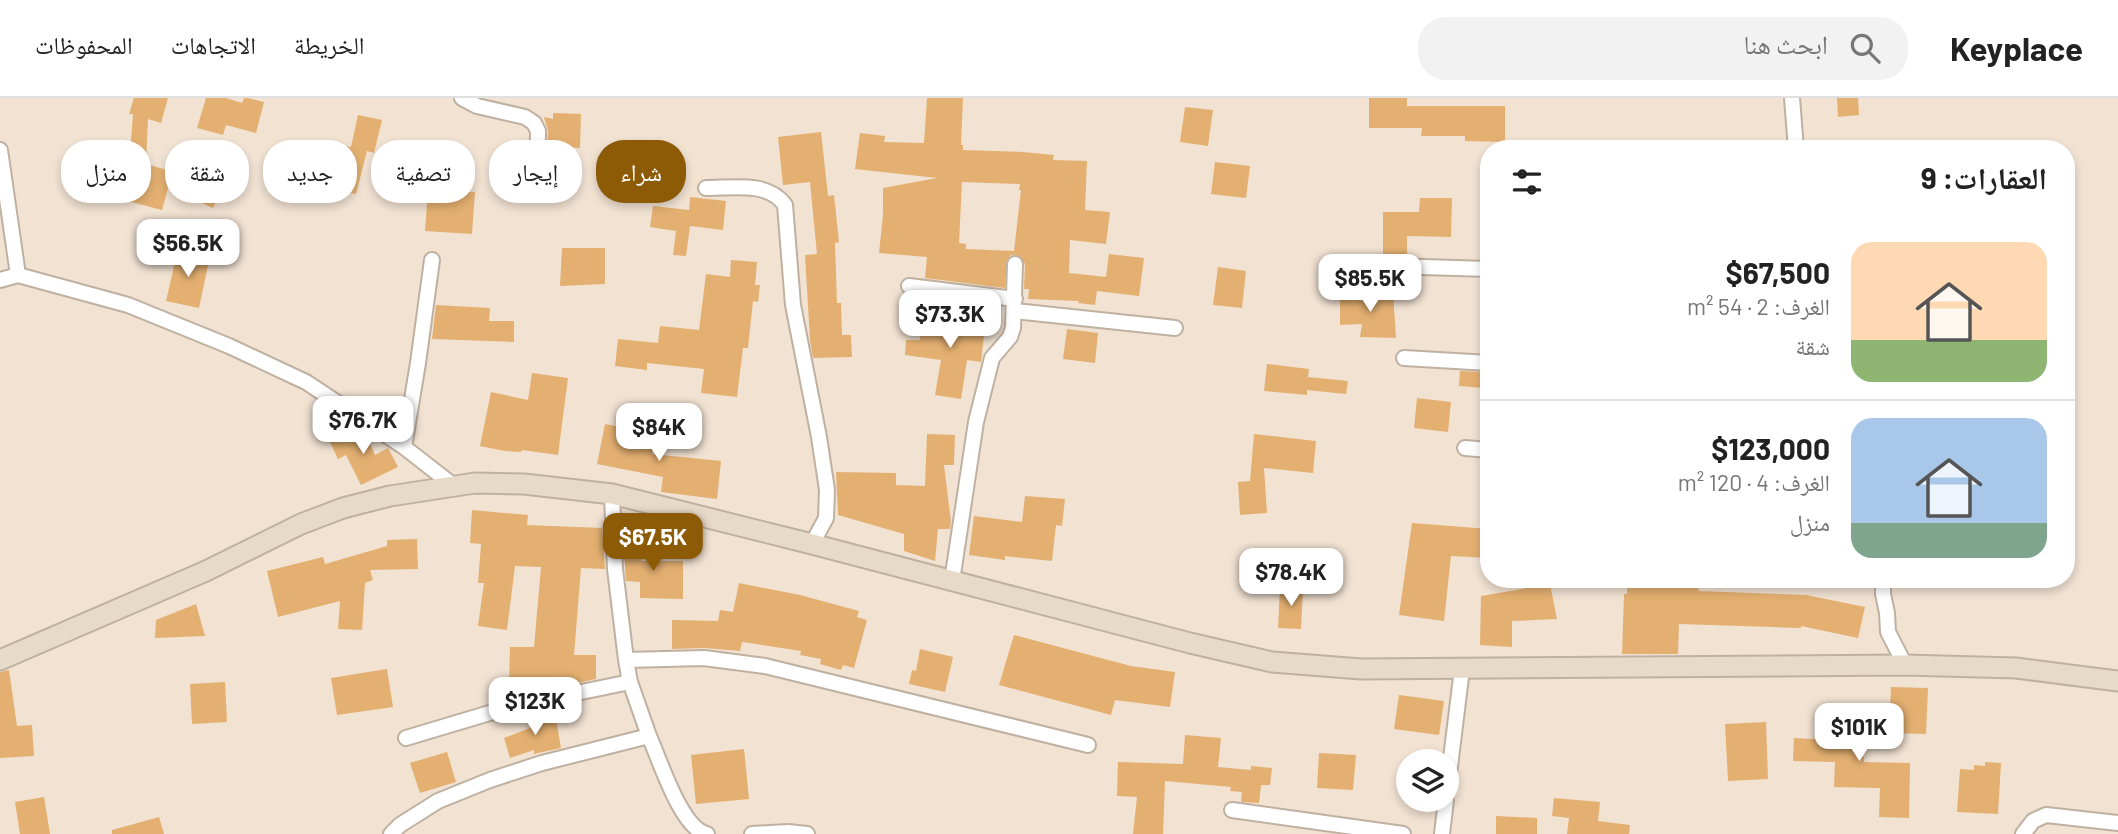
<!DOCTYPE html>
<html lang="ar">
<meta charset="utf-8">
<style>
body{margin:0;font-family:Barlow,"Noto Naskh Arabic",sans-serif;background:#f2f2f2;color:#222;direction:rtl;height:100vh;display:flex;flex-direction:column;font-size:26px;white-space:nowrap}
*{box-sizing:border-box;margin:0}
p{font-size:23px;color:#767676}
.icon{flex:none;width:38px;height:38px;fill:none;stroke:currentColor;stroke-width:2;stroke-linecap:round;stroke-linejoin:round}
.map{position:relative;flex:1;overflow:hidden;direction:ltr}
.details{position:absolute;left:1480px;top:42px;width:595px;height:448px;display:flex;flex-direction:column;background:#fff;border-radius:28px;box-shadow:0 4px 10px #0003;direction:rtl}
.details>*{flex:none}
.banner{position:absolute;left:21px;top:42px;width:665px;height:63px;direction:rtl;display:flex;gap:14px}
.fabs{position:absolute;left:1396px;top:651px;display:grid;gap:14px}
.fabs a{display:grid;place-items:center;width:63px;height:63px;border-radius:50%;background:#fff;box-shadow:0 4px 10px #0003;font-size:35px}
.price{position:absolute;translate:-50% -60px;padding:0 16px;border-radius:14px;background:#fff;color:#222;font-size:23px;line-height:46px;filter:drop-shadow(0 2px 4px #0008)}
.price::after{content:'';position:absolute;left:50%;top:42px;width:21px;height:16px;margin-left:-10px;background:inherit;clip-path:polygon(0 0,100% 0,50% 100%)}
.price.on{background:#8d5a06;color:#fff}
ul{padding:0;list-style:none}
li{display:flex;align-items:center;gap:21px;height:175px;padding:0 28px}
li+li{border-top:2px solid #e0e0e0}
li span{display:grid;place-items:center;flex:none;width:196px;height:140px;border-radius:21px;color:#555}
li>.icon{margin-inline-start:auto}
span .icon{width:84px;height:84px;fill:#fffc;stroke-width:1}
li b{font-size:30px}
h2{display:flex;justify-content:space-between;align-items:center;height:84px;padding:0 28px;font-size:30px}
.tag{padding:0 24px;border-radius:28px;background:#fff;box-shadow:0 4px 10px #0003;font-size:24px;line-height:63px}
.tag.on{background:#8d5a06;color:#fff}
header{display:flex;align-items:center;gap:42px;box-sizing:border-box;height:98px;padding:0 35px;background:#fff;border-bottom:2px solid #e0e0e0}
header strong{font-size:33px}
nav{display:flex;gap:38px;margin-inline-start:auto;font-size:24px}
.search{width:490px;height:63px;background:#f2f2f2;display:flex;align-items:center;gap:18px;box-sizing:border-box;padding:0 24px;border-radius:28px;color:#767676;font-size:26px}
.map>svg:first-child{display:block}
</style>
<header>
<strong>Keyplace</strong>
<div class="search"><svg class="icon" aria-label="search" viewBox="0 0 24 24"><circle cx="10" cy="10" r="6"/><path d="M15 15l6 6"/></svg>ابحث هنا</div>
<nav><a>الخريطة</a><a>الاتجاهات</a><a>المحفوظات</a></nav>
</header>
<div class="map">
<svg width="2118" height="736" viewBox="0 0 2118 736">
<rect width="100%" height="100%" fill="#f1e2d2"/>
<path fill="#e4b071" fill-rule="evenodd" d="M 134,0 L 168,0 L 161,25 L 148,21 L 146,66 L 192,79 L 199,64 L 228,77 L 213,110 L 168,90 L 162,112 L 97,95 L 109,52 L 130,57 L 133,16 L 129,16 Z
M 206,0 L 226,0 L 242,5 L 244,0 L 248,0 L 264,4 L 256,35 L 226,27 L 223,37 L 197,30 Z
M 927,0 L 963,0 L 961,47 L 963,47 L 963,52 L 1023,54 L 1054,57 L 1053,62 L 1087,63 L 1085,112 L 1110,114 L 1106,146 L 1070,142 L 1069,175 L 1106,179 L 1109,156 L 1144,160 L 1139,198 L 1097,193 L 1095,207 L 1078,205 L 1079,203 L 1028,201 L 1029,191 L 1024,191 L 1025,166 L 1019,158 L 1011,157 L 1007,162 L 1005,190 L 925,180 L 927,159 L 879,155 L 883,117 L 883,90 L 937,80 L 855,71 L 860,35 L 885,38 L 884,44 L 924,45 ZM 962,84 L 1020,86 L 1019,92 L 1021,92 L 1014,153 L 966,151 L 966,146 L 959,145 Z
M 1369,0 L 1407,0 L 1407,8 L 1505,8 L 1505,44 L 1465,43 L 1465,38 L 1421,38 L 1422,30 L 1369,30 Z
M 1837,0 L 1858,0 L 1859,17 L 1838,19 Z
M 1185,9 L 1213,12 L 1208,48 L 1180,44 Z
M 553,15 L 581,16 L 580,50 L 547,48 L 548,33 L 544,19 L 553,21 Z
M 358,17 L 382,22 L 374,55 L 367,53 L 356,96 L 330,90 L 341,47 L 351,49 Z
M 821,34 L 828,98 L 834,97 L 839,144 L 835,145 L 837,205 L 841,205 L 842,237 L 851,237 L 852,259 L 813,260 L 810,242 L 805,157 L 817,156 L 810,84 L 783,87 L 778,39 Z
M 613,57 L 663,60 L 660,101 L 610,98 Z
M 1215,64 L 1250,68 L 1246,100 L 1211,96 Z
M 428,91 L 475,94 L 472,136 L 425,133 Z
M 690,99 L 726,103 L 723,132 L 690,128 L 686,158 L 673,157 L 676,133 L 650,129 L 653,108 L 689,112 Z
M 1420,100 L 1452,100 L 1451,139 L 1407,138 L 1407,157 L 1383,158 L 1383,114 L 1419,114 Z
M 562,150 L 605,150 L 605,186 L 560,188 Z
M 178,151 L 210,158 L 199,210 L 166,203 Z
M 731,162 L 757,164 L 755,187 L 760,187 L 758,204 L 753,203 L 748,250 L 743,250 L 737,299 L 701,295 L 704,271 L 647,265 L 647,272 L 615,268 L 618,241 L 658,245 L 660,228 L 699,232 L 706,176 L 730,179 Z
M 1218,169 L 1246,173 L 1242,210 L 1213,207 Z
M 1370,193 L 1393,194 L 1396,240 L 1360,239 L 1362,226 L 1340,227 L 1340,199 L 1370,198 Z
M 436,207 L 490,210 L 489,223 L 514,223 L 514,244 L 432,241 Z
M 960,216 L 986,219 L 981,264 L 967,262 L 961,301 L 935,297 L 941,262 L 905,257 L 906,242 L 920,242 L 922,223 L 959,226 Z
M 1067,231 L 1098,235 L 1095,265 L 1063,261 Z
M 1267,266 L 1309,271 L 1308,279 L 1348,283 L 1346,296 L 1307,292 L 1307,297 L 1264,293 Z
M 1460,273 L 1486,274 L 1484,290 L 1459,288 Z
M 532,275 L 568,280 L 558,357 L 522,352 L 521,354 L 505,353 L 480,348 L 491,294 L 528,302 Z
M 1417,300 L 1451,304 L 1448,334 L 1414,330 Z
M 605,326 L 656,336 L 652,356 L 721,363 L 717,401 L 661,394 L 663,379 L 597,366 Z
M 359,331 L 365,335 L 375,357 L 388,350 L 398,369 L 361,387 L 346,357 L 338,361 L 330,344 Z
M 927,336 L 955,337 L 954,367 L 944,367 L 951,424 L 950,431 L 938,431 L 935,463 L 904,453 L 904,436 L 838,417 L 836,374 L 896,375 L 896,387 L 925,388 Z
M 1254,336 L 1316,343 L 1313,375 L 1264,370 L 1267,415 L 1240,417 L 1238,384 L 1250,383 Z
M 1025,398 L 1065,401 L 1062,428 L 1056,427 L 1052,463 L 1005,458 L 1005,462 L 969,457 L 974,418 L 1022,424 Z
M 472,412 L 528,417 L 527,427 L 602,430 L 605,471 L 581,470 L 574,557 L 596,557 L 596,581 L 572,586 L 509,584 L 510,549 L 534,549 L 541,469 L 515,468 L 507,532 L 478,528 L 484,485 L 478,485 L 481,446 L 470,445 Z
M 1412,425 L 1489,431 L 1489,460 L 1451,458 L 1444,523 L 1399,517 Z
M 623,440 L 642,440 L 641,463 L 683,463 L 683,501 L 640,500 L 640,484 L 626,483 Z
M 417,441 L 418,471 L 370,472 L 373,482 L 365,485 L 362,532 L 338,531 L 340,503 L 278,519 L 267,473 L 323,459 L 325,466 L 387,448 L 387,442 Z
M 1627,481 L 1697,481 L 1699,493 L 1806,497 L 1865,509 L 1858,540 L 1801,528 L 1801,530 L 1679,526 L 1678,556 L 1622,556 L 1624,496 L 1627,496 Z
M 739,485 L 800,497 L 859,513 L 857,519 L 867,522 L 854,570 L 843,567 L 841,572 L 820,566 L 821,561 L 800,557 L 801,553 L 742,544 L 740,553 L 704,550 L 672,551 L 672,522 L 718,523 L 720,512 L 733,514 Z
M 1550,486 L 1557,521 L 1512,523 L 1512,549 L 1480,547 L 1481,498 Z
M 1280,489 L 1303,490 L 1301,531 L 1278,530 Z
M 196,506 L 205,538 L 155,540 L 156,522 Z
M 1014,537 L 1131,568 L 1175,574 L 1170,609 L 1115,602 L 1111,617 L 999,587 Z
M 920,551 L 953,559 L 945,594 L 909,586 L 912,572 L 916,573 Z
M 387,571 L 393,609 L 337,617 L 331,580 Z
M 9,572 L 17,628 L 32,627 L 34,658 L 0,660 L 0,574 Z
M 225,584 L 227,624 L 192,626 L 190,586 Z
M 1891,589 L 1928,590 L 1926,636 L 1889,635 Z
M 1399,597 L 1444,603 L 1439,637 L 1394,631 Z
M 1834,610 L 1863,610 L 1862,659 L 1864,659 L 1864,664 L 1910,665 L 1909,720 L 1879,719 L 1880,690 L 1834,689 L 1835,664 L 1793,663 L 1794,640 L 1833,642 Z
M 555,615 L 561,650 L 534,656 L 534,652 L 510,660 L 504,640 L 530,630 L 529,620 Z
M 1766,624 L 1768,681 L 1728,683 L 1725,626 Z
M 1185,637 L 1221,640 L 1218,669 L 1251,672 L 1251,668 L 1272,670 L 1270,687 L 1261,687 L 1259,705 L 1241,704 L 1242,694 L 1230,693 L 1231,689 L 1165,683 L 1163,736 L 1133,736 L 1137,699 L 1117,698 L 1118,664 L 1183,666 Z
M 744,651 L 749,701 L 696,706 L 691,657 Z
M 447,654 L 456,684 L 420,695 L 410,665 Z
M 1319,655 L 1356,657 L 1353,692 L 1317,690 Z
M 1985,664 L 2001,665 L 1998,716 L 1957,714 L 1960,671 L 1974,672 L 1974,667 L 1985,668 Z
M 44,699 L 50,736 L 20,736 L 15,704 Z
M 1554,700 L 1600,704 L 1598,723 L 1630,727 L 1629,736 L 1567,736 L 1569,720 L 1552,718 Z
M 1496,718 L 1537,720 L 1537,736 L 1496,736 Z
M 159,719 L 164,736 L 112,736 L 112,732 Z"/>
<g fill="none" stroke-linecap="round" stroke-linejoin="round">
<g stroke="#bfb1a1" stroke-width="18">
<path id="minor" d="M 462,0 L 477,8 L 525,19 L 534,25 L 538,33 L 537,83
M 1792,0 L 1796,51
M 0,52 L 18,177 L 0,182
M 706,90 C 733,90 768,83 785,107 L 793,207 L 819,339 L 827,392 L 826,420 L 812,446
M 1356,167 L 1489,171
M 18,177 L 128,207 L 229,248 L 306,284 L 404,349 L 454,388
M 909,188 L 1015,201
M 1015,213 L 1175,230
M 1404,260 L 1489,265
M 404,349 L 418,265 L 432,162
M 1465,350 L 1489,352
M 1883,481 L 1883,496 L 1887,515 L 1888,534 L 1905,567
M 952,483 L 976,324 L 992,260 L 1010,239 L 1013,230 L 1015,166
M 626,562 L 704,560 L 765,568 L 1088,647
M 649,638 C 660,662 681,731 707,736
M 406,640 L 513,608 L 630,584
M 1447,693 L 1462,571
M 1232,712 L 1403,736
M 391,736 L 400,727 L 438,703 L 490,682 L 542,665 L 649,638 L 630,584 L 626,562 L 615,471 L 612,396
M 752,736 L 788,734 L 807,736
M 1442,736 L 1446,702
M 2023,736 L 2033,723 L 2046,717 L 2118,725"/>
</g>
<g stroke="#bfb1a1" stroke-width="23">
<path id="secondary" d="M 0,562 L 206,473 L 301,426 L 343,410 L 390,398 L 475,385 L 524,386 L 612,396 L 812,446 L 1190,545 L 1272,564 L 1361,571 L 1905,567 L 2016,570 L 2118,583"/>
</g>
<use href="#minor" stroke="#fff" stroke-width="14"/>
<use href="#secondary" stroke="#e8dac9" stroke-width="19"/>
</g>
</svg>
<div class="fabs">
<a><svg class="icon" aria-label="layers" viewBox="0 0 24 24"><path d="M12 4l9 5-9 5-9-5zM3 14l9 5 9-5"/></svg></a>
</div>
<b class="price" style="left:188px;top:181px">$56.5K</b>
<b class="price" style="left:1370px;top:216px">$85.5K</b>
<b class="price" style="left:950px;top:252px">$73.3K</b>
<b class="price" style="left:363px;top:358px">$76.7K</b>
<b class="price" style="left:659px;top:365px">$84K</b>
<b class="price on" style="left:653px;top:475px">$67.5K</b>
<b class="price" style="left:1291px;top:510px">$78.4K</b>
<b class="price" style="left:535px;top:639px">$123K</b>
<b class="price" style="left:1859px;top:665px">$101K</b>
<div class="banner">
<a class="tag on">شراء</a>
<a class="tag">إيجار</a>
<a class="tag">تصفية</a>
<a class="tag">جديد</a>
<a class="tag">شقة</a>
<a class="tag">منزل</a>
</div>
<section class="details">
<h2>العقارات: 9<svg class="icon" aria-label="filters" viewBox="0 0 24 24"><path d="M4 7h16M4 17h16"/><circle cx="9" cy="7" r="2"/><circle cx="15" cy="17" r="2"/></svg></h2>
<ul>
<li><span style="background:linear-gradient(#ffd9b3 70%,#8fb573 0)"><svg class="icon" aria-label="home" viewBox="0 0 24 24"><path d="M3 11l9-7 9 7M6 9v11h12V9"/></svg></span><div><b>$67,500</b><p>الغرف: 2 · 54 m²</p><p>شقة</p></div></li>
<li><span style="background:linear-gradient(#a9c7e8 75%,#7fa58c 0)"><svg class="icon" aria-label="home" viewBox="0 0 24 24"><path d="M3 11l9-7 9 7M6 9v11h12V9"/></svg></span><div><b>$123,000</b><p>الغرف: 4 · 120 m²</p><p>منزل</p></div></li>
</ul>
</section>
</div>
